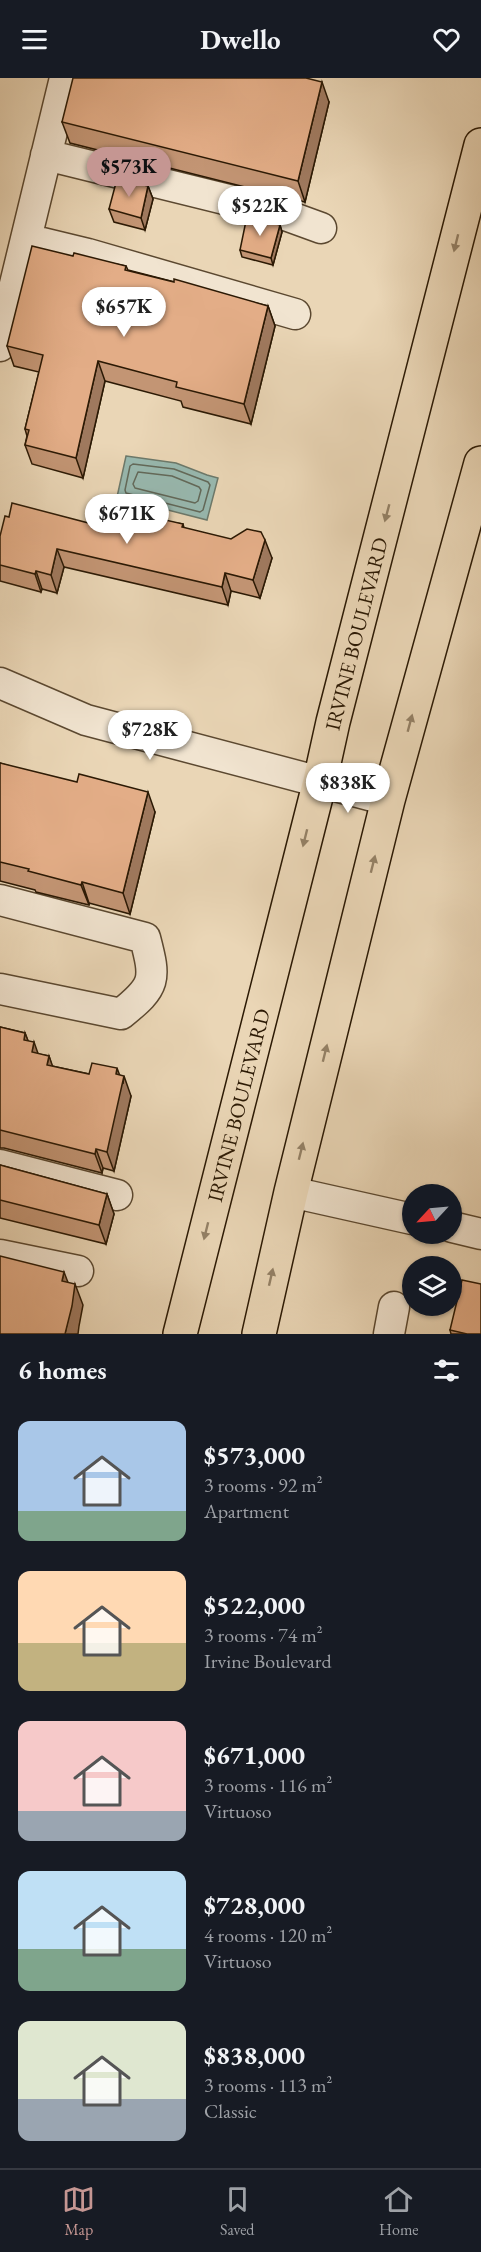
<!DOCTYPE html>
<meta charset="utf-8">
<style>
body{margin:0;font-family:"EB Garamond",serif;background:#242831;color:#f1f3f6;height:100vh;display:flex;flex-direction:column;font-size:22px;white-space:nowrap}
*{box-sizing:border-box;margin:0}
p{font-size:20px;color:#9ea1a6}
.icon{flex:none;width:33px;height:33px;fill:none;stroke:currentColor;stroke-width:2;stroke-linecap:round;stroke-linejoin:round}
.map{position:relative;height:1256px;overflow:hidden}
.details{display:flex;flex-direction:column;background:#171b24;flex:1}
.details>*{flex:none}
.needle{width:39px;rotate:244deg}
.buttons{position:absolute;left:402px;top:1106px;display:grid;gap:12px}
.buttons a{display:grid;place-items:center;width:60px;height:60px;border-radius:50%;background:#171b24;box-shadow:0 2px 4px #0004;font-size:30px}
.price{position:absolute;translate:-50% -51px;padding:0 14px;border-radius:21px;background:#fff;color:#222;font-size:20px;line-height:39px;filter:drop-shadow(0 2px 3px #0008)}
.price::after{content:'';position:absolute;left:50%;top:36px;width:18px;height:14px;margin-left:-9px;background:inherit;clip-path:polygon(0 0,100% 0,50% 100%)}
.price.selected{background:#c59692;color:#111}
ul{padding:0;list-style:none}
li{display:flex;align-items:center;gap:18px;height:150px;padding:0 18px}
li span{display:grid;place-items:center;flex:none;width:168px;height:120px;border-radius:12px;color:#555}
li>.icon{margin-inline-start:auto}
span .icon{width:72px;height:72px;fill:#fffc;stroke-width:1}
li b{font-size:26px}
h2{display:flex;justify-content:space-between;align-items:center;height:72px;padding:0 18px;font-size:26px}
header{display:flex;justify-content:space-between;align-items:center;height:78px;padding:0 18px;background:#171b24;font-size:27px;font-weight:700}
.tabs{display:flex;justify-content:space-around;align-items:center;height:84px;border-top:2px solid #363941;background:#171b24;font-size:16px;color:#9ea1a6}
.tabs a{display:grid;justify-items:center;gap:3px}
.tabs .selected{color:#c59692}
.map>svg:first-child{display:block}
</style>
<header><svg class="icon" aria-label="menu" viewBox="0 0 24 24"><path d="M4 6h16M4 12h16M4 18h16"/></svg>Dwello<svg class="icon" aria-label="heart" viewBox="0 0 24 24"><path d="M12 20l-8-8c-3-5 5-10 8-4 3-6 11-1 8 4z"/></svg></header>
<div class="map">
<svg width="481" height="1256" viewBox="0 0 481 1256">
<rect width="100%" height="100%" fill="#ead6b6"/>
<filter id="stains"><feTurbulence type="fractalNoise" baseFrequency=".00333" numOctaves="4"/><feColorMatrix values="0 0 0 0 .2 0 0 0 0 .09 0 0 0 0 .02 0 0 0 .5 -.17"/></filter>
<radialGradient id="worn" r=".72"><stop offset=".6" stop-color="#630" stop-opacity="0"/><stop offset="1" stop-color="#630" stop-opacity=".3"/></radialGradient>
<path fill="#98b9b0" stroke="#6c796b" stroke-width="1.5" d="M 126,378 L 176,385 L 207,397 L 218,400 L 207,442 L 117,419 Z"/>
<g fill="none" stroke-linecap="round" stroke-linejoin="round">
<path stroke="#62695a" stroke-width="1.5" d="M 133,386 L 174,391 L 208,404 L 210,407 L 203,432 L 200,434 L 126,415 L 125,412 L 130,388 Z
M 138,394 L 172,398 L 199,409 L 201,412 L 198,423 L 195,425 L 135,410 L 133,406 Z"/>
<g stroke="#5b4830" stroke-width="33">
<path id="minor" d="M 46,77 L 277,134 L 321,150
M 26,161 L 88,176 L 295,236
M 0,268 L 65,0
M 0,605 L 86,642 L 388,722
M 0,822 L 145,860 C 156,902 156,908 121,936 L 0,911
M 0,1087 L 117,1117
M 291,1114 L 412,1141
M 452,1149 L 481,1156
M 0,1177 L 78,1193
M 389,1256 L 394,1229"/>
</g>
<g stroke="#2b1904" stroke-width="36">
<g id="major">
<path id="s1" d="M 180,1256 L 320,703 L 333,644 L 481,67"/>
<path d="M 259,1256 L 291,1114 L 388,722 L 481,385"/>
</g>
</g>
<use href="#minor" stroke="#f1e4d0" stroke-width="30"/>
<use href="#major" stroke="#ead6b6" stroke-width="33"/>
</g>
<path fill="#c39574" stroke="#2b1904" stroke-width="1.5" d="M 329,24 L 305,124 L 70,65 L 62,44 Z
M 148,108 L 153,121 L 145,152 L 114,144 L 109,131 Z
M 280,147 L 282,154 L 273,187 L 242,179 L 240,172 Z
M 73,178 L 126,188 L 128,192 L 268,228 L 275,248 L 251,346 L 183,329 L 181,323 L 105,303 L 83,400 L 32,386 L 25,367 L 27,358 L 25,351 L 39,294 L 14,288 L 7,268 Z
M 156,442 L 183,446 L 184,450 L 272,480 L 260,520 L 231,513 L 228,527 L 64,489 L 57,515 L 42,511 L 41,514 L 0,503 L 0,458 Z
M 0,685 L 155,734 L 130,836 L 89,825 L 89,827 L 36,814 L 35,812 L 0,803 Z
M 0,949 L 25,955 L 28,963 L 38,976 L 49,978 L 52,988 L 89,996 L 119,997 L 131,1018 L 114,1093 L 103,1090 L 102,1095 L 4,1070 L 0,1070 Z
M 0,1087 L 107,1116 L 114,1136 L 106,1166 L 0,1140 Z
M 450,1252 L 481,1256 L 451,1256 Z"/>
<path fill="#9f795e" stroke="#2b1904" stroke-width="1.5" d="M 322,4 L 329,24 L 305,124 L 298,103 Z
M 148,108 L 153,121 L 145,152 L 141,140 Z
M 280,147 L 282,154 L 273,187 L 271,180 Z
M 268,228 L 275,248 L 251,346 L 244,326 Z
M 98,283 L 105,303 L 83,400 L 76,380 Z
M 265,462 L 272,480 L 260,520 L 253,502 Z
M 57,471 L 64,489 L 57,515 L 51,497 Z
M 36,493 L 42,511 L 41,514 L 35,496 Z
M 225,495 L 231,513 L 228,527 L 222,509 Z
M 148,714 L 155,734 L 130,836 L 123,815 Z
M 82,804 L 89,825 L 89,827 L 81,807 Z
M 25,955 L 32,973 L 34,964 L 41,984 L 39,994 L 24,962 Z
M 49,978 L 56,998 L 47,987 Z
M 117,990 L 123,1006 L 124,998 L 131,1018 L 114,1093 L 107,1074 Z
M 96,1071 L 103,1090 L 102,1095 L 95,1076 Z
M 107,1116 L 114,1136 L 106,1166 L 99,1147 Z
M 64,1194 L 72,1215 L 62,1203 Z
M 75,1206 L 83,1227 L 79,1248 L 78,1256 L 65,1256 Z"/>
<path fill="#e3ad87" stroke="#2b1904" stroke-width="1.5" d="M 73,0 L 306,0 L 322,4 L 298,103 L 62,44 Z
M 117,101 L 148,108 L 141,140 L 109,131 Z
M 247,138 L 280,147 L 271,180 L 240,172 Z
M 32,168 L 73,178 L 74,175 L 126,188 L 125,192 L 174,204 L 174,201 L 268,228 L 244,326 L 176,309 L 177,304 L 98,283 L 76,380 L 25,367 L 29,352 L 25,351 L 43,277 L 7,268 Z
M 12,425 L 100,448 L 105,430 L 156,442 L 157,440 L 183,446 L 182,449 L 231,461 L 247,451 L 261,454 L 265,462 L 253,502 L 225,495 L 222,509 L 57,471 L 51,497 L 36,493 L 35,496 L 0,487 L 0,458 L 5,438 L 9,439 Z
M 0,685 L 77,704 L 79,696 L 148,714 L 123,815 L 82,804 L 81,807 L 28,793 L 29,791 L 0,784 Z
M 0,949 L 25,955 L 24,962 L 34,964 L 32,974 L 49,978 L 47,987 L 89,996 L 92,985 L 117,990 L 116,996 L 124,998 L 107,1074 L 96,1071 L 95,1076 L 0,1052 Z
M 0,1087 L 107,1116 L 99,1147 L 0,1122 Z
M 0,1178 L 64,1194 L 62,1203 L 75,1206 L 72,1228 L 65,1256 L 0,1256 Z
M 462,1202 L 481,1206 L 481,1256 L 467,1256 L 450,1252 Z"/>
<defs><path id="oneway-solid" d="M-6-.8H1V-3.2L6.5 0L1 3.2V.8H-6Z" transform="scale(1.5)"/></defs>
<g fill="#948166">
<use href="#oneway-solid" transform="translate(456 165) rotate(104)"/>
<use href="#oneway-solid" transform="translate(387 435) rotate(105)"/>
<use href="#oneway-solid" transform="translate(410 645) rotate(-75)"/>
<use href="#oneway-solid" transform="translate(305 760) rotate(104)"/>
<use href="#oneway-solid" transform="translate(373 786) rotate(-76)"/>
<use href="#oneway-solid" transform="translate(325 975) rotate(-76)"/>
<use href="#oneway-solid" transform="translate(301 1073) rotate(-76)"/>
<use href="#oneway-solid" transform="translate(206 1153) rotate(104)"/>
<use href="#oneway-solid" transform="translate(271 1199) rotate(-77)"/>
</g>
<g text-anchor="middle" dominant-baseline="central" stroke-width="5" stroke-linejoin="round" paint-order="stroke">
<g font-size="21" fill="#2b1904" stroke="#f1e4d0">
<text stroke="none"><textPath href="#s1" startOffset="722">IRVINE BOULEVARD</textPath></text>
<text stroke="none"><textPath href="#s1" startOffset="236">IRVINE BOULEVARD</textPath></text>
</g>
</g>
<rect width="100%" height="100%" filter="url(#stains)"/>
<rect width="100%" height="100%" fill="url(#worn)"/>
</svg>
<div class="buttons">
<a><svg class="needle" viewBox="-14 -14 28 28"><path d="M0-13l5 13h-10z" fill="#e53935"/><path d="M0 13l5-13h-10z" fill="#9ea1a6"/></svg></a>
<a><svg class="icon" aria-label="layers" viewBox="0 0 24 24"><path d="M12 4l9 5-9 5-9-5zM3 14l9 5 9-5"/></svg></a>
</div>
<b class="price selected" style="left:129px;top:120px">$573K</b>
<b class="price" style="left:260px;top:159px">$522K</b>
<b class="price" style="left:124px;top:260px">$657K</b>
<b class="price" style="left:127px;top:467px">$671K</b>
<b class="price" style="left:150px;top:683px">$728K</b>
<b class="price" style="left:348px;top:736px">$838K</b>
</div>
<section class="details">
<h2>6 homes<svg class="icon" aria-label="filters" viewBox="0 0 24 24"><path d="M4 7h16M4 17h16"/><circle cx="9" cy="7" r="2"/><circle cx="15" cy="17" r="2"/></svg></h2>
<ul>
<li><span style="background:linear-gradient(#a9c7e8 75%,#7fa58c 0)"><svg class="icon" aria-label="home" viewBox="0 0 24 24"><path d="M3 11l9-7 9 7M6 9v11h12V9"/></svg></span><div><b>$573,000</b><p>3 rooms · 92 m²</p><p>Apartment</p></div></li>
<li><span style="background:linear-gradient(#ffd9b3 60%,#c2b280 0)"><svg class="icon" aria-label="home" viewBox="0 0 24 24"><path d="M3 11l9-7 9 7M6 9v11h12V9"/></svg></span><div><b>$522,000</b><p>3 rooms · 74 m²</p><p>Irvine Boulevard</p></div></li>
<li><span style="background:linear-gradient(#f6c9c9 75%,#9aa5b1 0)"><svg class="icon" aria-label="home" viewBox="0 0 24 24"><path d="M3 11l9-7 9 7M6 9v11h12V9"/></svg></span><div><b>$671,000</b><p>3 rooms · 116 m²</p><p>Virtuoso</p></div></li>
<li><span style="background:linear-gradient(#bfe0f5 65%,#7fa58c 0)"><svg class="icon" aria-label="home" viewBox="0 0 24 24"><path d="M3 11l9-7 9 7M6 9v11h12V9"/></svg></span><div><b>$728,000</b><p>4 rooms · 120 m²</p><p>Virtuoso</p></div></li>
<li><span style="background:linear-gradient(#dfe7d0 65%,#9aa5b1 0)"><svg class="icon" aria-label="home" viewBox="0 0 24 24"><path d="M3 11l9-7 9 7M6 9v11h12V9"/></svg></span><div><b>$838,000</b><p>3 rooms · 113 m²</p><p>Classic</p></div></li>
</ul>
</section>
<nav class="tabs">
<a class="selected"><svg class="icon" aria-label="map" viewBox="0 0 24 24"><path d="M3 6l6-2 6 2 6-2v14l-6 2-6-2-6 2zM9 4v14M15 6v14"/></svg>Map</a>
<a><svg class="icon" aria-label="saved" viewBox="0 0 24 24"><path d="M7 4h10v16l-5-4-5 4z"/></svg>Saved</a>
<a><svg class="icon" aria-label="home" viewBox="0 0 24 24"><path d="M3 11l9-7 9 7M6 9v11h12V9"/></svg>Home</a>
</nav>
